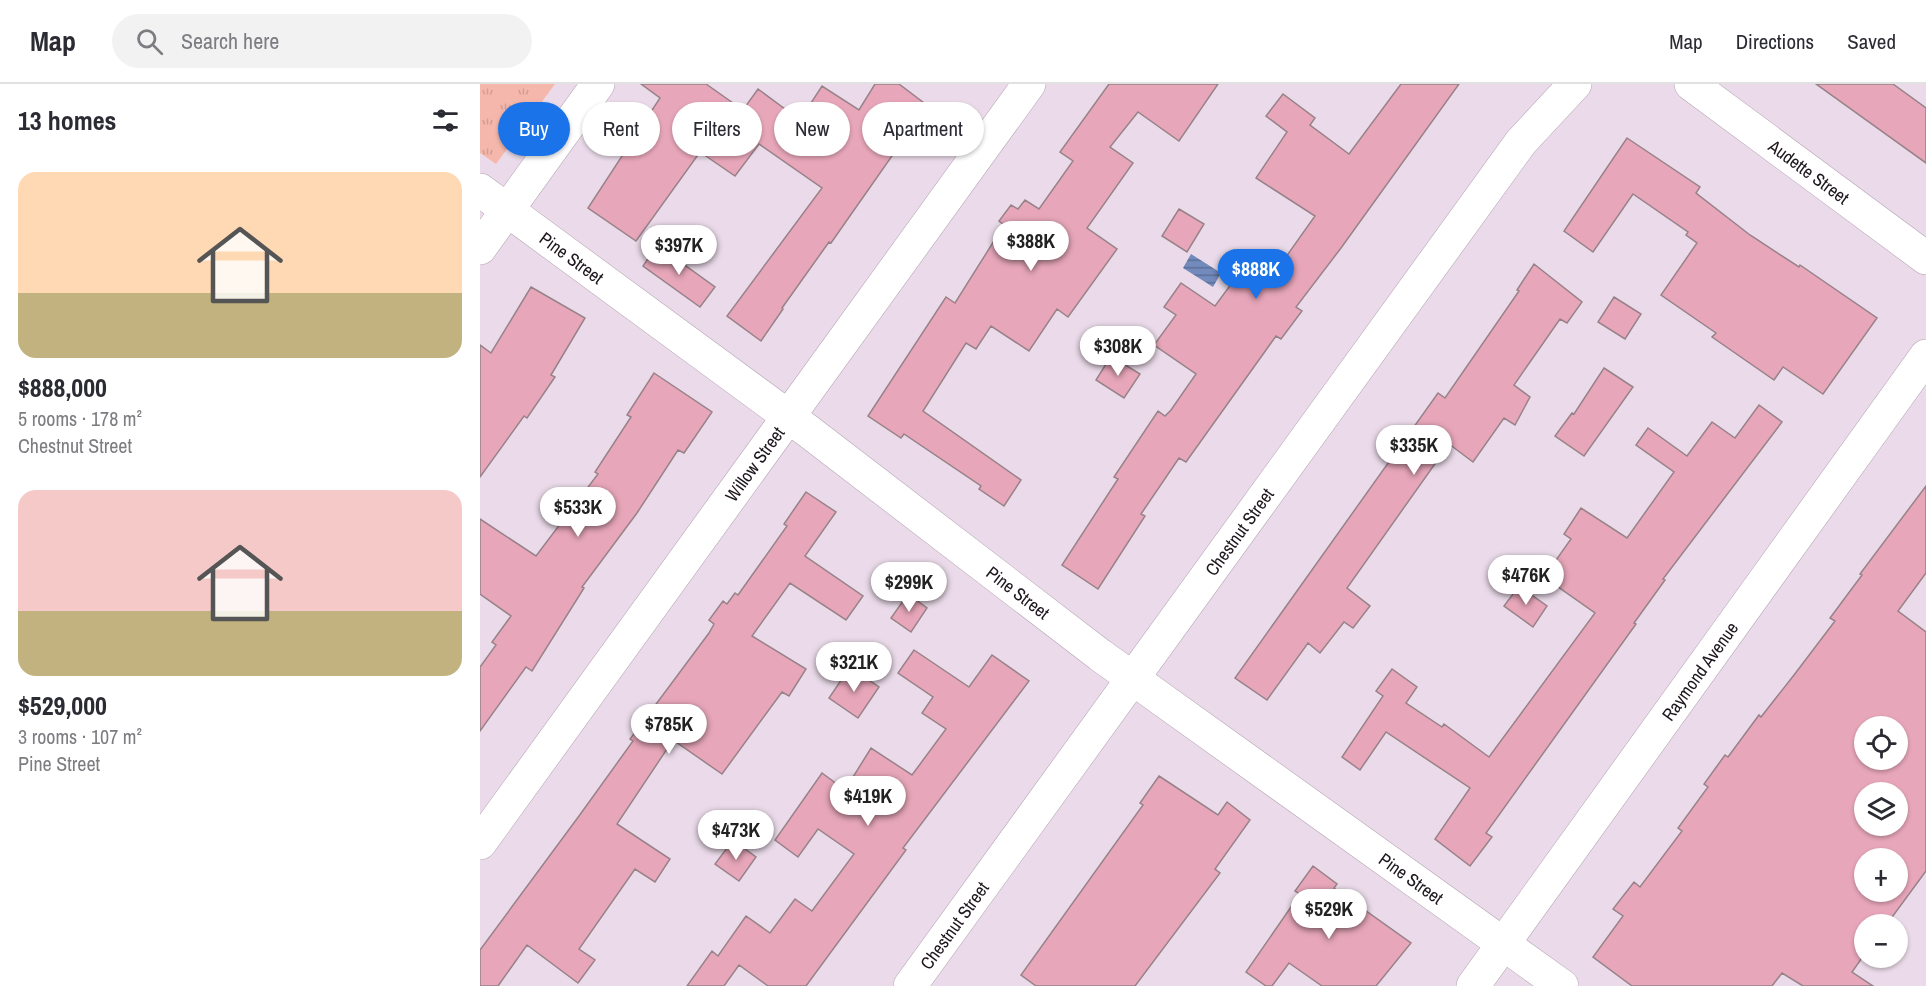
<!DOCTYPE html>
<meta charset="utf-8">
<style>
body{margin:0;font-family:"Archivo Narrow",sans-serif;background:#f2f2f3;color:#2b2b33;height:100vh;display:flex;flex-direction:column;font-size:22px;white-space:nowrap}
*{box-sizing:border-box;margin:0}
p{font-size:20px;color:#7c7c81}
.icon{flex:none;width:33px;height:33px;fill:none;stroke:currentColor;stroke-width:2;stroke-linecap:round;stroke-linejoin:round}
.map{position:relative;flex:1;overflow:hidden}
.drawer{display:flex;flex-direction:column;background:#fff;width:480px}
.drawer>*{flex:none}
.guide{position:absolute;left:18px;top:18px;width:570px;height:54px;display:flex;gap:12px}
.controls{position:absolute;left:1374px;top:632px;display:grid;gap:12px}
.controls a{display:grid;place-items:center;width:54px;height:54px;border-radius:50%;background:#fff;box-shadow:0 2px 4px #0004;font-size:30px}
.price{position:absolute;translate:-50% -51px;padding:0 14px;border-radius:21px;background:#fff;color:#222;font-size:20px;line-height:39px;filter:drop-shadow(0 2px 3px #0008)}
.price::after{content:'';position:absolute;left:50%;top:36px;width:18px;height:14px;margin-left:-9px;background:inherit;clip-path:polygon(0 0,100% 0,50% 100%)}
.price.on{background:#1a73e8;color:#fff}
ul{padding:0;list-style:none}
li{display:grid;align-content:center;gap:12px;height:318px;padding:0 18px}
li span{display:grid;place-items:center;height:186px;border-radius:18px;color:#555}
li>.icon{margin-inline-start:auto}
span .icon{width:108px;height:108px;fill:#fffc;stroke-width:1}
li b{font-size:26px}
h2{display:flex;justify-content:space-between;align-items:center;height:72px;padding:0 18px;font-size:26px}
.pill{padding:0 21px;border-radius:27px;background:#fff;box-shadow:0 2px 4px #0004;font-size:21px;line-height:54px}
.pill.on{background:#1a73e8;color:#fff}
header{display:flex;align-items:center;gap:36px;box-sizing:border-box;height:84px;padding:0 30px;background:#fff;border-bottom:2px solid #e1e1e2}
header strong{font-size:28px}
nav{display:flex;gap:33px;margin-inline-start:auto;font-size:21px}
.search{width:420px;height:54px;background:#f2f2f3;display:flex;align-items:center;gap:15px;box-sizing:border-box;padding:0 21px;border-radius:33px;color:#7c7c81;font-size:22px}
main{display:flex;flex:1;min-height:0}
.map>svg:first-child{display:block}
</style>
<header>
<strong>Map</strong>
<div class="search"><svg class="icon" aria-label="search" viewBox="0 0 24 24"><circle cx="10" cy="10" r="6"/><path d="M15 15l6 6"/></svg>Search here</div>
<nav><a>Map</a><a>Directions</a><a>Saved</a></nav>
</header>
<main>
<section class="drawer">
<h2>13 homes<svg class="icon" aria-label="filters" viewBox="0 0 24 24"><path d="M4 7h16M4 17h16"/><circle cx="9" cy="7" r="2"/><circle cx="15" cy="17" r="2"/></svg></h2>
<ul>
<li><span style="background:linear-gradient(#ffd9b3 65%,#c2b280 0)"><svg class="icon" aria-label="home" viewBox="0 0 24 24"><path d="M3 11l9-7 9 7M6 9v11h12V9"/></svg></span><div><b>$888,000</b><p>5 rooms · 178 m²</p><p>Chestnut Street</p></div></li>
<li><span style="background:linear-gradient(#f6c9c9 65%,#c2b280 0)"><svg class="icon" aria-label="home" viewBox="0 0 24 24"><path d="M3 11l9-7 9 7M6 9v11h12V9"/></svg></span><div><b>$529,000</b><p>3 rooms · 107 m²</p><p>Pine Street</p></div></li>
</ul>
</section>
<div class="map">
<svg width="1446" height="902" viewBox="0 0 1446 902">
<defs>
<pattern id="park-tufts" width="24" height="20" patternUnits="userSpaceOnUse" patternTransform="scale(1.5)"><rect width="24" height="20" fill="#f5b7ab"/><path d="M3 7l-1-3M5 7V3M7 7l1-3M15 17l-1-3M17 17v-4M19 17l1-3" fill="none" stroke="#d29d93"/></pattern>
<pattern id="water-rules" width="6" height="5" patternUnits="userSpaceOnUse" patternTransform="scale(1.5)"><rect width="6" height="5" fill="#728abc"/><path d="M0 2.5h6" fill="none" stroke="#5d7098"/></pattern>
</defs>
<rect width="100%" height="100%" fill="#ebdbea"/>
<path fill="url(#park-tufts)" d="M 0,0 L 75,0 L 16,80 L 0,69 Z"/>
<path fill="url(#water-rules)" d="M 711,170 L 741,189 L 733,203 L 703,184 Z"/>
<path fill="#e7a6ba" stroke="#978288" stroke-width="1.5" fill-rule="evenodd" d="M 161,0 L 226,0 L 263,26 L 278,5 L 320,36 L 342,2 L 379,26 L 395,0 L 419,0 L 485,50 L 475,65 L 435,39 L 351,159 L 349,158 L 302,224 L 303,225 L 281,257 L 247,232 L 342,104 L 279,60 L 255,92 L 220,68 L 156,157 L 108,124 L 180,14 Z
M 629,0 L 738,0 L 699,57 L 658,28 L 630,63 L 653,79 L 607,144 L 637,165 L 588,233 L 577,225 L 549,267 L 511,242 L 496,265 L 486,259 L 443,327 L 541,396 L 524,422 L 499,405 L 501,402 L 424,350 L 421,354 L 388,332 L 466,213 L 475,219 L 524,141 L 519,137 L 531,121 L 538,125 L 545,116 L 559,125 L 593,77 L 580,68 Z
M 921,0 L 979,0 L 861,164 L 816,223 L 822,227 L 801,255 L 796,252 L 706,378 L 699,374 L 661,430 L 665,432 L 618,505 L 582,481 L 638,395 L 634,393 L 678,327 L 685,332 L 691,326 L 716,290 L 674,261 L 696,231 L 684,223 L 701,199 L 735,222 L 763,184 L 786,201 L 835,132 L 776,94 L 807,48 L 786,32 L 803,10 L 835,34 L 830,41 L 869,70 Z
M 1336,0 L 1413,0 L 1446,24 L 1446,79 Z
M 1147,54 L 1220,103 L 1216,109 L 1270,151 L 1319,183 L 1320,181 L 1397,234 L 1343,310 L 1303,283 L 1294,296 L 1232,253 L 1236,249 L 1181,211 L 1217,159 L 1206,151 L 1208,148 L 1153,110 L 1113,168 L 1084,147 Z
M 699,125 L 724,140 L 707,168 L 682,152 Z
M 177,161 L 235,203 L 220,223 L 163,182 Z
M 1054,180 L 1102,218 L 1087,239 L 1080,235 L 1034,301 L 1050,313 L 1035,341 L 1024,334 L 993,378 L 969,360 L 867,504 L 890,522 L 873,544 L 864,538 L 840,569 L 828,559 L 787,616 L 755,594 L 958,309 L 965,314 L 1039,207 L 1037,206 Z
M 51,203 L 105,234 L 71,291 L 75,293 L 47,334 L 44,332 L 0,393 L 0,261 L 11,269 Z
M 1134,213 L 1161,230 L 1145,255 L 1118,238 Z
M 631,272 L 660,290 L 644,314 L 616,296 Z
M 1124,284 L 1153,303 L 1104,372 L 1075,352 L 1092,329 L 1094,330 Z
M 174,289 L 232,328 L 204,369 L 198,366 L 157,429 L 102,503 L 104,504 L 52,587 L 46,583 L 0,647 L 0,583 L 16,561 L 12,558 L 31,532 L 0,510 L 0,435 L 56,472 L 118,390 L 115,388 L 151,333 L 147,331 Z
M 1279,321 L 1302,338 L 1183,495 L 1185,496 L 1154,539 L 1156,540 L 1006,749 L 1012,753 L 990,782 L 955,755 L 990,704 L 906,648 L 880,686 L 862,673 L 903,612 L 896,607 L 912,585 L 937,603 L 926,619 L 962,643 L 964,640 L 1009,673 L 1115,529 L 1064,493 L 1091,455 L 1084,450 L 1101,424 L 1147,454 L 1194,388 L 1156,361 L 1168,344 L 1207,372 L 1232,338 L 1255,354 Z
M 1446,402 L 1446,489 L 1418,527 L 1446,548 L 1446,787 L 1407,840 L 1384,840 L 1384,871 L 1372,888 L 1393,902 L 1323,902 L 1302,889 L 1292,902 L 1152,902 L 1113,873 L 1143,832 L 1133,825 L 1154,798 L 1160,803 L 1202,747 L 1198,744 L 1228,703 L 1224,700 L 1245,671 L 1248,673 L 1279,631 L 1281,633 L 1314,591 L 1355,537 L 1350,534 L 1382,491 L 1380,490 ZM 1384,642 L 1418,642 L 1418,675 L 1384,675 ZM 1384,708 L 1418,708 L 1418,741 L 1384,741 ZM 1384,774 L 1418,774 L 1418,807 L 1384,807 Z
M 326,408 L 356,428 L 325,472 L 383,512 L 366,536 L 310,499 L 272,552 L 326,585 L 309,612 L 302,608 L 242,690 L 193,656 L 137,740 L 190,775 L 175,798 L 155,785 L 99,865 L 115,876 L 98,899 L 47,861 L 18,902 L 0,902 L 0,866 L 99,732 L 153,657 L 150,655 L 229,549 L 234,540 L 229,536 L 243,517 L 247,520 L 255,509 L 258,511 L 307,442 L 304,440 Z
M 1039,502 L 1067,522 L 1053,543 L 1024,522 Z
M 428,510 L 447,524 L 431,548 L 411,534 Z
M 434,566 L 489,603 L 512,571 L 549,597 L 423,764 L 426,766 L 326,902 L 288,902 L 259,881 L 244,902 L 207,902 L 232,867 L 238,872 L 266,832 L 290,849 L 315,815 L 332,827 L 374,770 L 338,745 L 318,773 L 295,756 L 342,689 L 365,706 L 391,664 L 432,691 L 466,645 L 442,629 L 453,613 L 418,589 Z
M 370,583 L 399,603 L 378,634 L 349,614 Z
M 679,692 L 738,731 L 747,718 L 770,736 L 735,785 L 740,789 L 655,902 L 556,902 L 541,891 L 663,721 L 660,719 Z
M 253,756 L 276,773 L 259,797 L 235,780 Z
M 833,782 L 857,800 L 854,804 L 931,859 L 896,902 L 842,902 L 809,879 L 792,902 L 786,902 L 766,888 L 820,810 L 815,807 Z"/>
<g fill="none" stroke-linecap="round" stroke-linejoin="round">
<g stroke="#b2a3b1" stroke-width="34">
<g id="minor">
<path id="s1" d="M 1211,0 L 1446,174"/>
<path id="s2" d="M 0,106 L 328,347 L 620,571 L 1082,902"/>
<path d="M 0,164 L 118,0"/>
<path id="s3" d="M 0,759 L 549,0"/>
<path id="s4" d="M 430,902 L 1041,58 L 1095,0"/>
<path id="s5" d="M 993,902 L 1446,272"/>
</g>
</g>
<use href="#minor" stroke="#fff" stroke-width="33"/>
</g>
<g text-anchor="middle" dominant-baseline="central" stroke-width="4.5" stroke-linejoin="round" paint-order="stroke">
<g font-size="18" fill="#1d171d" stroke="#fff">
<text stroke="none"><textPath href="#s1" startOffset="147">Audette Street</textPath></text>
<text stroke="none"><textPath href="#s2" startOffset="114">Pine Street</textPath></text>
<text stroke="none"><textPath href="#s3" startOffset="468">Willow Street</textPath></text>
<text stroke="none"><textPath href="#s4" startOffset="561">Chestnut Street</textPath></text>
<text stroke="none"><textPath href="#s2" startOffset="672">Pine Street</textPath></text>
<text stroke="none"><textPath href="#s5" startOffset="388">Raymond Avenue</textPath></text>
<text stroke="none"><textPath href="#s2" startOffset="1158">Pine Street</textPath></text>
<text stroke="none"><textPath href="#s4" startOffset="75">Chestnut Street</textPath></text>
</g>
</g>
</svg>
<div class="controls">
<a><svg class="icon" aria-label="locate" viewBox="0 0 24 24"><circle cx="12" cy="12" r="6"/><path d="M12 2v4M12 18v4M2 12h4M18 12h4"/></svg></a>
<a><svg class="icon" aria-label="layers" viewBox="0 0 24 24"><path d="M12 4l9 5-9 5-9-5zM3 14l9 5 9-5"/></svg></a>
<a>+</a>
<a>−</a>
</div>
<b class="price" style="left:551px;top:188px">$388K</b>
<b class="price" style="left:199px;top:192px">$397K</b>
<b class="price on" style="left:776px;top:216px">$888K</b>
<b class="price" style="left:638px;top:293px">$308K</b>
<b class="price" style="left:934px;top:392px">$335K</b>
<b class="price" style="left:98px;top:454px">$533K</b>
<b class="price" style="left:1046px;top:522px">$476K</b>
<b class="price" style="left:429px;top:529px">$299K</b>
<b class="price" style="left:374px;top:609px">$321K</b>
<b class="price" style="left:189px;top:671px">$785K</b>
<b class="price" style="left:388px;top:743px">$419K</b>
<b class="price" style="left:256px;top:777px">$473K</b>
<b class="price" style="left:849px;top:856px">$529K</b>
<div class="guide">
<a class="pill on">Buy</a>
<a class="pill">Rent</a>
<a class="pill">Filters</a>
<a class="pill">New</a>
<a class="pill">Apartment</a>
</div>
</div>
</main>
